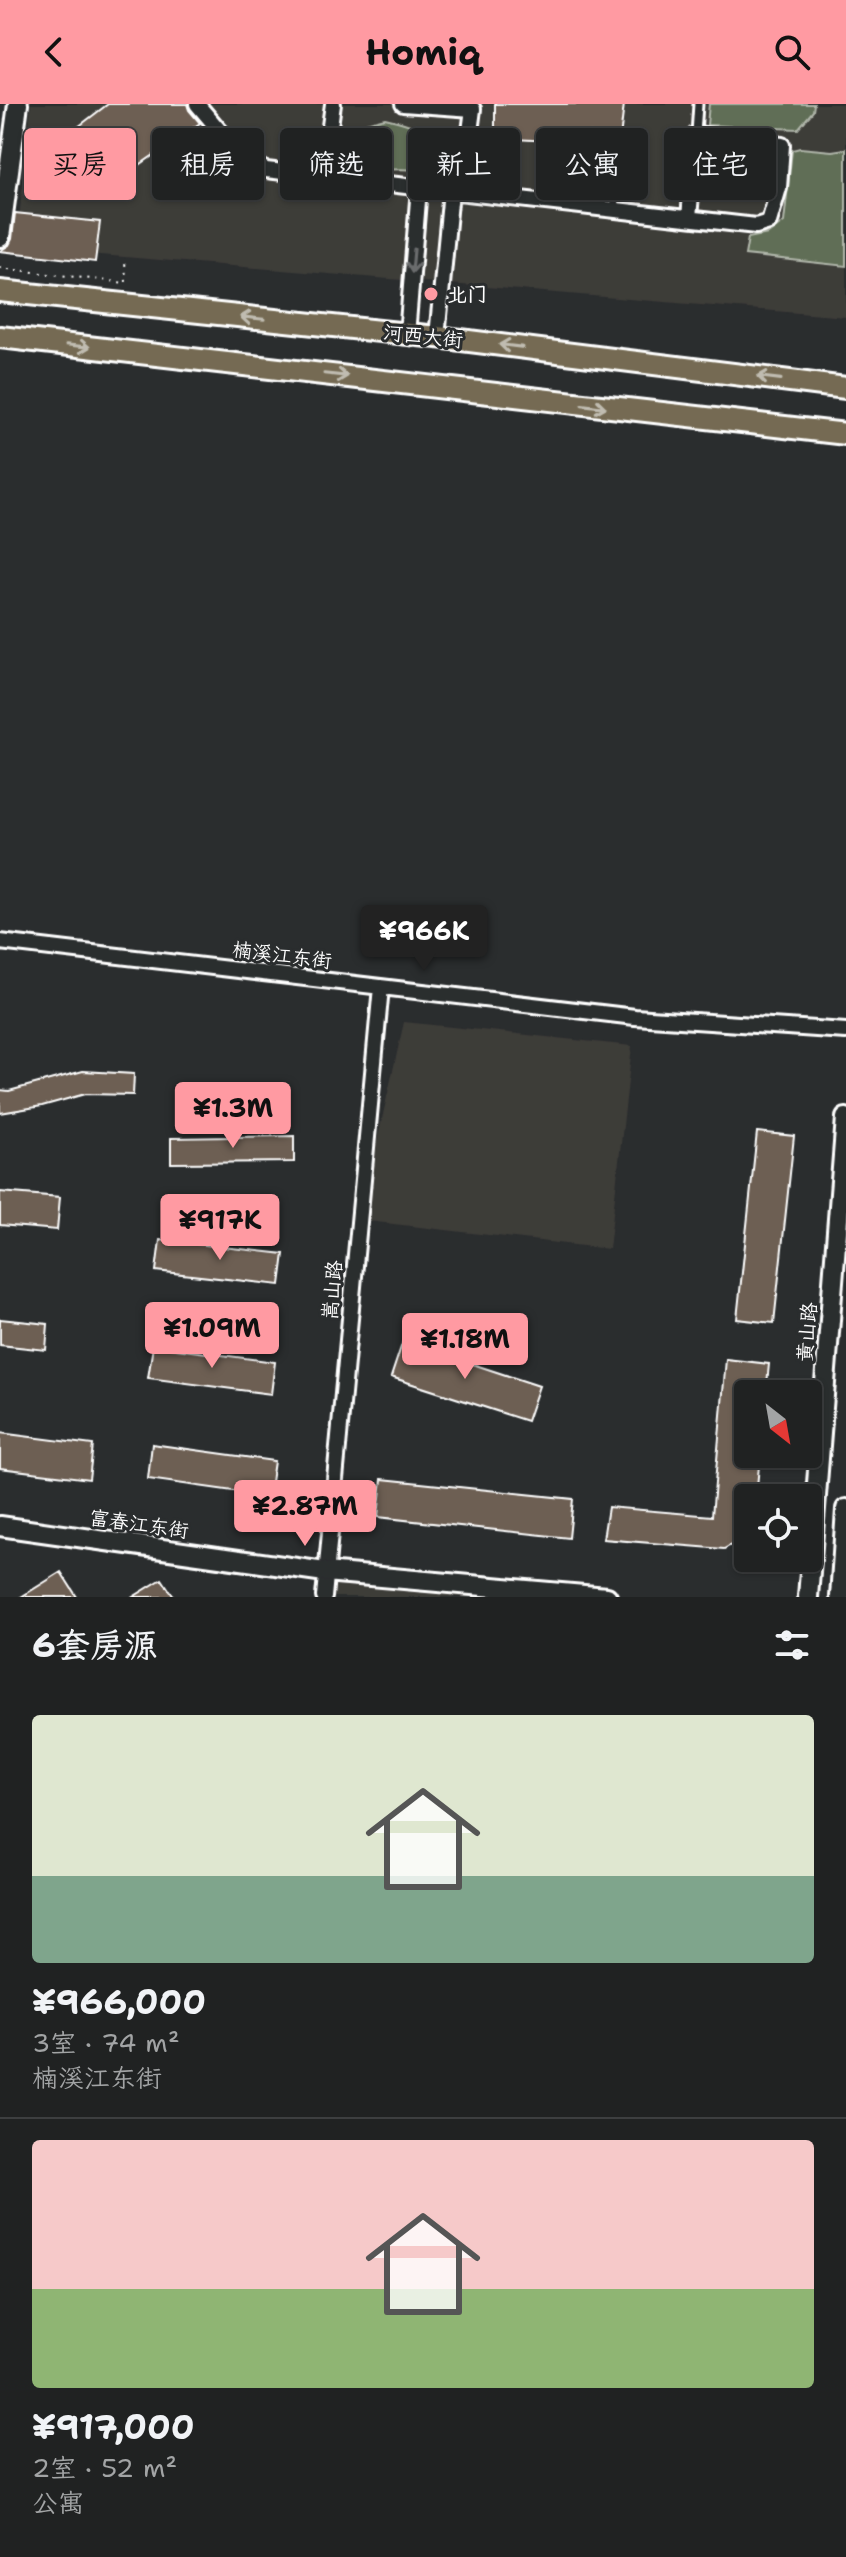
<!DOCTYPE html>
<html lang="zh">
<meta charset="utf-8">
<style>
body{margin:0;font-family:"Shantell Sans","LXGW WenKai TC",sans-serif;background:#282a2a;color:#f1f3f6;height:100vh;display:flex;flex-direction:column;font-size:30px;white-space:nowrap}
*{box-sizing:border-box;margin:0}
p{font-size:26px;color:#a2a4a5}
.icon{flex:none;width:44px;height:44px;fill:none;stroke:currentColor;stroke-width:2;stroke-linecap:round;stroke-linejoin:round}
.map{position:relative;height:1493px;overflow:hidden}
.panel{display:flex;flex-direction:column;background:#202222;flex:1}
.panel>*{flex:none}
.hud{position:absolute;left:24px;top:24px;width:798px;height:72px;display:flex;gap:16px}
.needle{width:52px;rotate:149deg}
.tools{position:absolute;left:734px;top:1276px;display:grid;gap:16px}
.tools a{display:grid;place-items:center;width:88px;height:88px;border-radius:8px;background:#202222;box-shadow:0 2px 6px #0004,0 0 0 2px #3d3f40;font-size:40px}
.price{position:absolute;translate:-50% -68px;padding:0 18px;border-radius:8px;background:#ff9aa2;color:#111;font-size:26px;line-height:52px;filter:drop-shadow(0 2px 4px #0008)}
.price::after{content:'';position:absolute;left:50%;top:48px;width:24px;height:18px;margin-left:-12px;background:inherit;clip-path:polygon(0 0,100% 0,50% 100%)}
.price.on{background:#222;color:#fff}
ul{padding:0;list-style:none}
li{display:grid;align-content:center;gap:16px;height:424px;padding:0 32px}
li+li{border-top:2px solid #3d3f40}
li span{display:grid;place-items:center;height:248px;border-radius:8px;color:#555}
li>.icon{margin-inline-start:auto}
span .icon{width:144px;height:144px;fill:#fffc;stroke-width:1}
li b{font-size:34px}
h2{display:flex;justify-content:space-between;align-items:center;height:96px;padding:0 32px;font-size:34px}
.chip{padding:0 28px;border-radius:8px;background:#202222;box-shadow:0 2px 6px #0004,0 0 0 2px #3d3f40;font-size:28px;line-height:72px}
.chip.on{background:#ff9aa2;color:#111}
header{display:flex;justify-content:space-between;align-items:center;height:104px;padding:0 32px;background:#ff9aa2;color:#111;font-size:36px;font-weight:700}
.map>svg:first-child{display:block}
</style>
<header><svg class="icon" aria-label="back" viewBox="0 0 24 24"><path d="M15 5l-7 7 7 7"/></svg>Homiq<svg class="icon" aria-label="search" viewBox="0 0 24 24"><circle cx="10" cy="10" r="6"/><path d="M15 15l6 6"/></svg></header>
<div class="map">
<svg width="846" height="1493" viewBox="0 0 846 1493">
<rect width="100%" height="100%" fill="#2a2d2e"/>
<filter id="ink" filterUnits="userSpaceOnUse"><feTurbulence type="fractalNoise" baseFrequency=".0125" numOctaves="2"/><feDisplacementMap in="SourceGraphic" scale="16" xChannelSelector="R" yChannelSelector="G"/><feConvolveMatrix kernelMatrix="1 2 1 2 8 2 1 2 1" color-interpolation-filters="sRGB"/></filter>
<g filter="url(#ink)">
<path fill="#3e3c39" d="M 31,0 L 846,0 L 846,213 L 16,144 Z
M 404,918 L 632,942 L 609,1145 L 359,1116 Z
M 325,1468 L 476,1493 L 324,1493 Z"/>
<path fill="#606e56" stroke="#b0b6aa" stroke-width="2" d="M 709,0 L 814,0 L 813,7 L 798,25 L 707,21 Z
M 385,14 C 411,20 429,26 449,45 L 450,58 L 446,69 L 429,76 C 407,44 323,100 336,32 L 358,21 Z
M 800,44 L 832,47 L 846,45 L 846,162 L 745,151 L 748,134 L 768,130 L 784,118 L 792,46 Z"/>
<path fill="#6d5f53" stroke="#fff" stroke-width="2" d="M 108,0 L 187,0 L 189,6 L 200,19 L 125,71 L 74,26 Z
M 495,0 L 624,0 L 620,34 L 605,30 L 578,28 L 573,31 L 571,38 L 495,34 Z
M 15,109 L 100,118 L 95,158 L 0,147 L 9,141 L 12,135 Z
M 83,967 L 134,970 L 133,991 L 85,990 L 42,1002 L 0,1009 L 0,986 L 9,987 Z
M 757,1028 L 794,1032 L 774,1219 L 737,1215 Z
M 294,1032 L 294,1058 L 171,1059 L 171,1034 Z
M 0,1088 L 60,1093 L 57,1126 L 0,1121 Z
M 160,1136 L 284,1150 L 280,1181 L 156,1167 Z
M 0,1215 L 48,1220 L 46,1246 L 0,1241 Z
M 403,1237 L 539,1282 L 527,1317 L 391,1273 Z
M 153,1242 L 275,1258 L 271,1290 L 148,1274 Z
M 726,1255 L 769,1260 L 766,1290 L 748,1290 L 748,1350 L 760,1350 L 756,1394 L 748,1394 L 748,1431 L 724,1445 L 603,1435 L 608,1403 L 712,1412 Z
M 0,1329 L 93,1341 L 89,1375 L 0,1364 Z
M 152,1340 L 274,1357 L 269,1392 L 148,1375 Z
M 382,1375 L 573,1395 L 569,1434 L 378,1413 Z
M 61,1468 L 77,1493 L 21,1493 Z
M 162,1475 L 174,1493 L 133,1493 Z"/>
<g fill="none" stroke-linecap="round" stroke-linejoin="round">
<g stroke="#fff" stroke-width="13">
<path id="lane" d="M 696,30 L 698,0
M 568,100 L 578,35 L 605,36 L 620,41 L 614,106"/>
</g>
<g stroke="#fff" stroke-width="20">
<path id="street" d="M 197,0 L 241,52 L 266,66 L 756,122 L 769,118 L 779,84 L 782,41 L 696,30 L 689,114
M 403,0 L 473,5 L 462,88
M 323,73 L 333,0
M 407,231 L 419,84
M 437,233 L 451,87
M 0,838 L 635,913 L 846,927
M 324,1493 L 381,883"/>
</g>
<g stroke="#fff" stroke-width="24">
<path id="secondary" d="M 0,133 L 18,0
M 0,1422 L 325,1468 L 607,1493
M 808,1493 L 846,1014
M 840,1493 L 846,1405"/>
</g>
<g stroke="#fff" stroke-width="26">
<path id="primary" d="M 0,187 L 437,233 L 846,284
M 0,233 L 846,330"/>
</g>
<path stroke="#fff" stroke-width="2" stroke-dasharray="2 6" stroke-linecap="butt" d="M 0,164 L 126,179 L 125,154"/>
<use href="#lane" stroke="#2a2d2e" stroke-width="7"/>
<use href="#street" stroke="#2a2d2e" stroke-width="14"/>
<use href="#secondary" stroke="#2a2d2e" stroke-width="18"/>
<use href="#primary" stroke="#746b52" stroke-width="20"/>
</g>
<defs><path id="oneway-shaft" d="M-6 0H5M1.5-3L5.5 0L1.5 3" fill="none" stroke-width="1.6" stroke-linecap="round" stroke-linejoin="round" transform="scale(2)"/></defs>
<use stroke="#6a6c6d" href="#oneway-shaft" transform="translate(413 157) rotate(95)"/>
<g stroke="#c0bcb1">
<use href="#oneway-shaft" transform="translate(252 214) rotate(-174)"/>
<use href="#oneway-shaft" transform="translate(78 242) rotate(6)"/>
<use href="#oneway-shaft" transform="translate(511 242) rotate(-173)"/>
<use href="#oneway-shaft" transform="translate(336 271) rotate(6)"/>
<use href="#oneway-shaft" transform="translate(769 274) rotate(-173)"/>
<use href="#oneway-shaft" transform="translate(594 302) rotate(7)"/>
</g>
</g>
<circle fill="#ff9aa2" stroke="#2a2d2e" stroke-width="3" cx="431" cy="190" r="8"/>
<g text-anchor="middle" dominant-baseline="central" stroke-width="6" stroke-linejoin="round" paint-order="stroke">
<g font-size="20" font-weight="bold" fill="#fff" stroke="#2a2d2e" text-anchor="start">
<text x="447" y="190">北门</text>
</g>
<g font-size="20" fill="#fff" stroke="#2a2d2e">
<text transform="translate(423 232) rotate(6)">河西大街</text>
<text transform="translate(282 851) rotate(7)">楠溪江东街</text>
<text transform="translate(332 1186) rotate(-85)">嵩山路</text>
<text transform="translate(807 1228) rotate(-85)">黄山路</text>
<text transform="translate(139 1420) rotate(8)">富春江东街</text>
</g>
</g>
</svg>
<div class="tools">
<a><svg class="needle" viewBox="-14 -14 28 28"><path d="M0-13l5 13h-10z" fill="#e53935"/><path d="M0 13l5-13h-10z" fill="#a2a4a5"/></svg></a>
<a><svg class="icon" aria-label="locate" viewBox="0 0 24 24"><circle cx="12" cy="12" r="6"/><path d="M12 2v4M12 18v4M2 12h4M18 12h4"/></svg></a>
</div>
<b class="price on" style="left:424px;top:869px">¥966K</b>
<b class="price" style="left:233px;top:1046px">¥1.3M</b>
<b class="price" style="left:220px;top:1158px">¥917K</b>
<b class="price" style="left:212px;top:1266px">¥1.09M</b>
<b class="price" style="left:465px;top:1277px">¥1.18M</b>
<b class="price" style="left:305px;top:1444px">¥2.87M</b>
<div class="hud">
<a class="chip on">买房</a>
<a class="chip">租房</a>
<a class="chip">筛选</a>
<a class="chip">新上</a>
<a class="chip">公寓</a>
<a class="chip">住宅</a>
</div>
</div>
<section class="panel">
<h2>6套房源<svg class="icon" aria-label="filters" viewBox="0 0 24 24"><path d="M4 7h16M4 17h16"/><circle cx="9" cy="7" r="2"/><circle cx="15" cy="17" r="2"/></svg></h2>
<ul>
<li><span style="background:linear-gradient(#dfe7d0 65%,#7fa58c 0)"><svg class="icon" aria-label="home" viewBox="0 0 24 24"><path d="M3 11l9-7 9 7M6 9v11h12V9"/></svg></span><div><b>¥966,000</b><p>3室 · 74 m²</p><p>楠溪江东街</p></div></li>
<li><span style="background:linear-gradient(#f6c9c9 60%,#8fb573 0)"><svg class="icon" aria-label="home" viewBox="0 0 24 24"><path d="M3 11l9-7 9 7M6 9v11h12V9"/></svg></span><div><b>¥917,000</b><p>2室 · 52 m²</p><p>公寓</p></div></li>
</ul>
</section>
